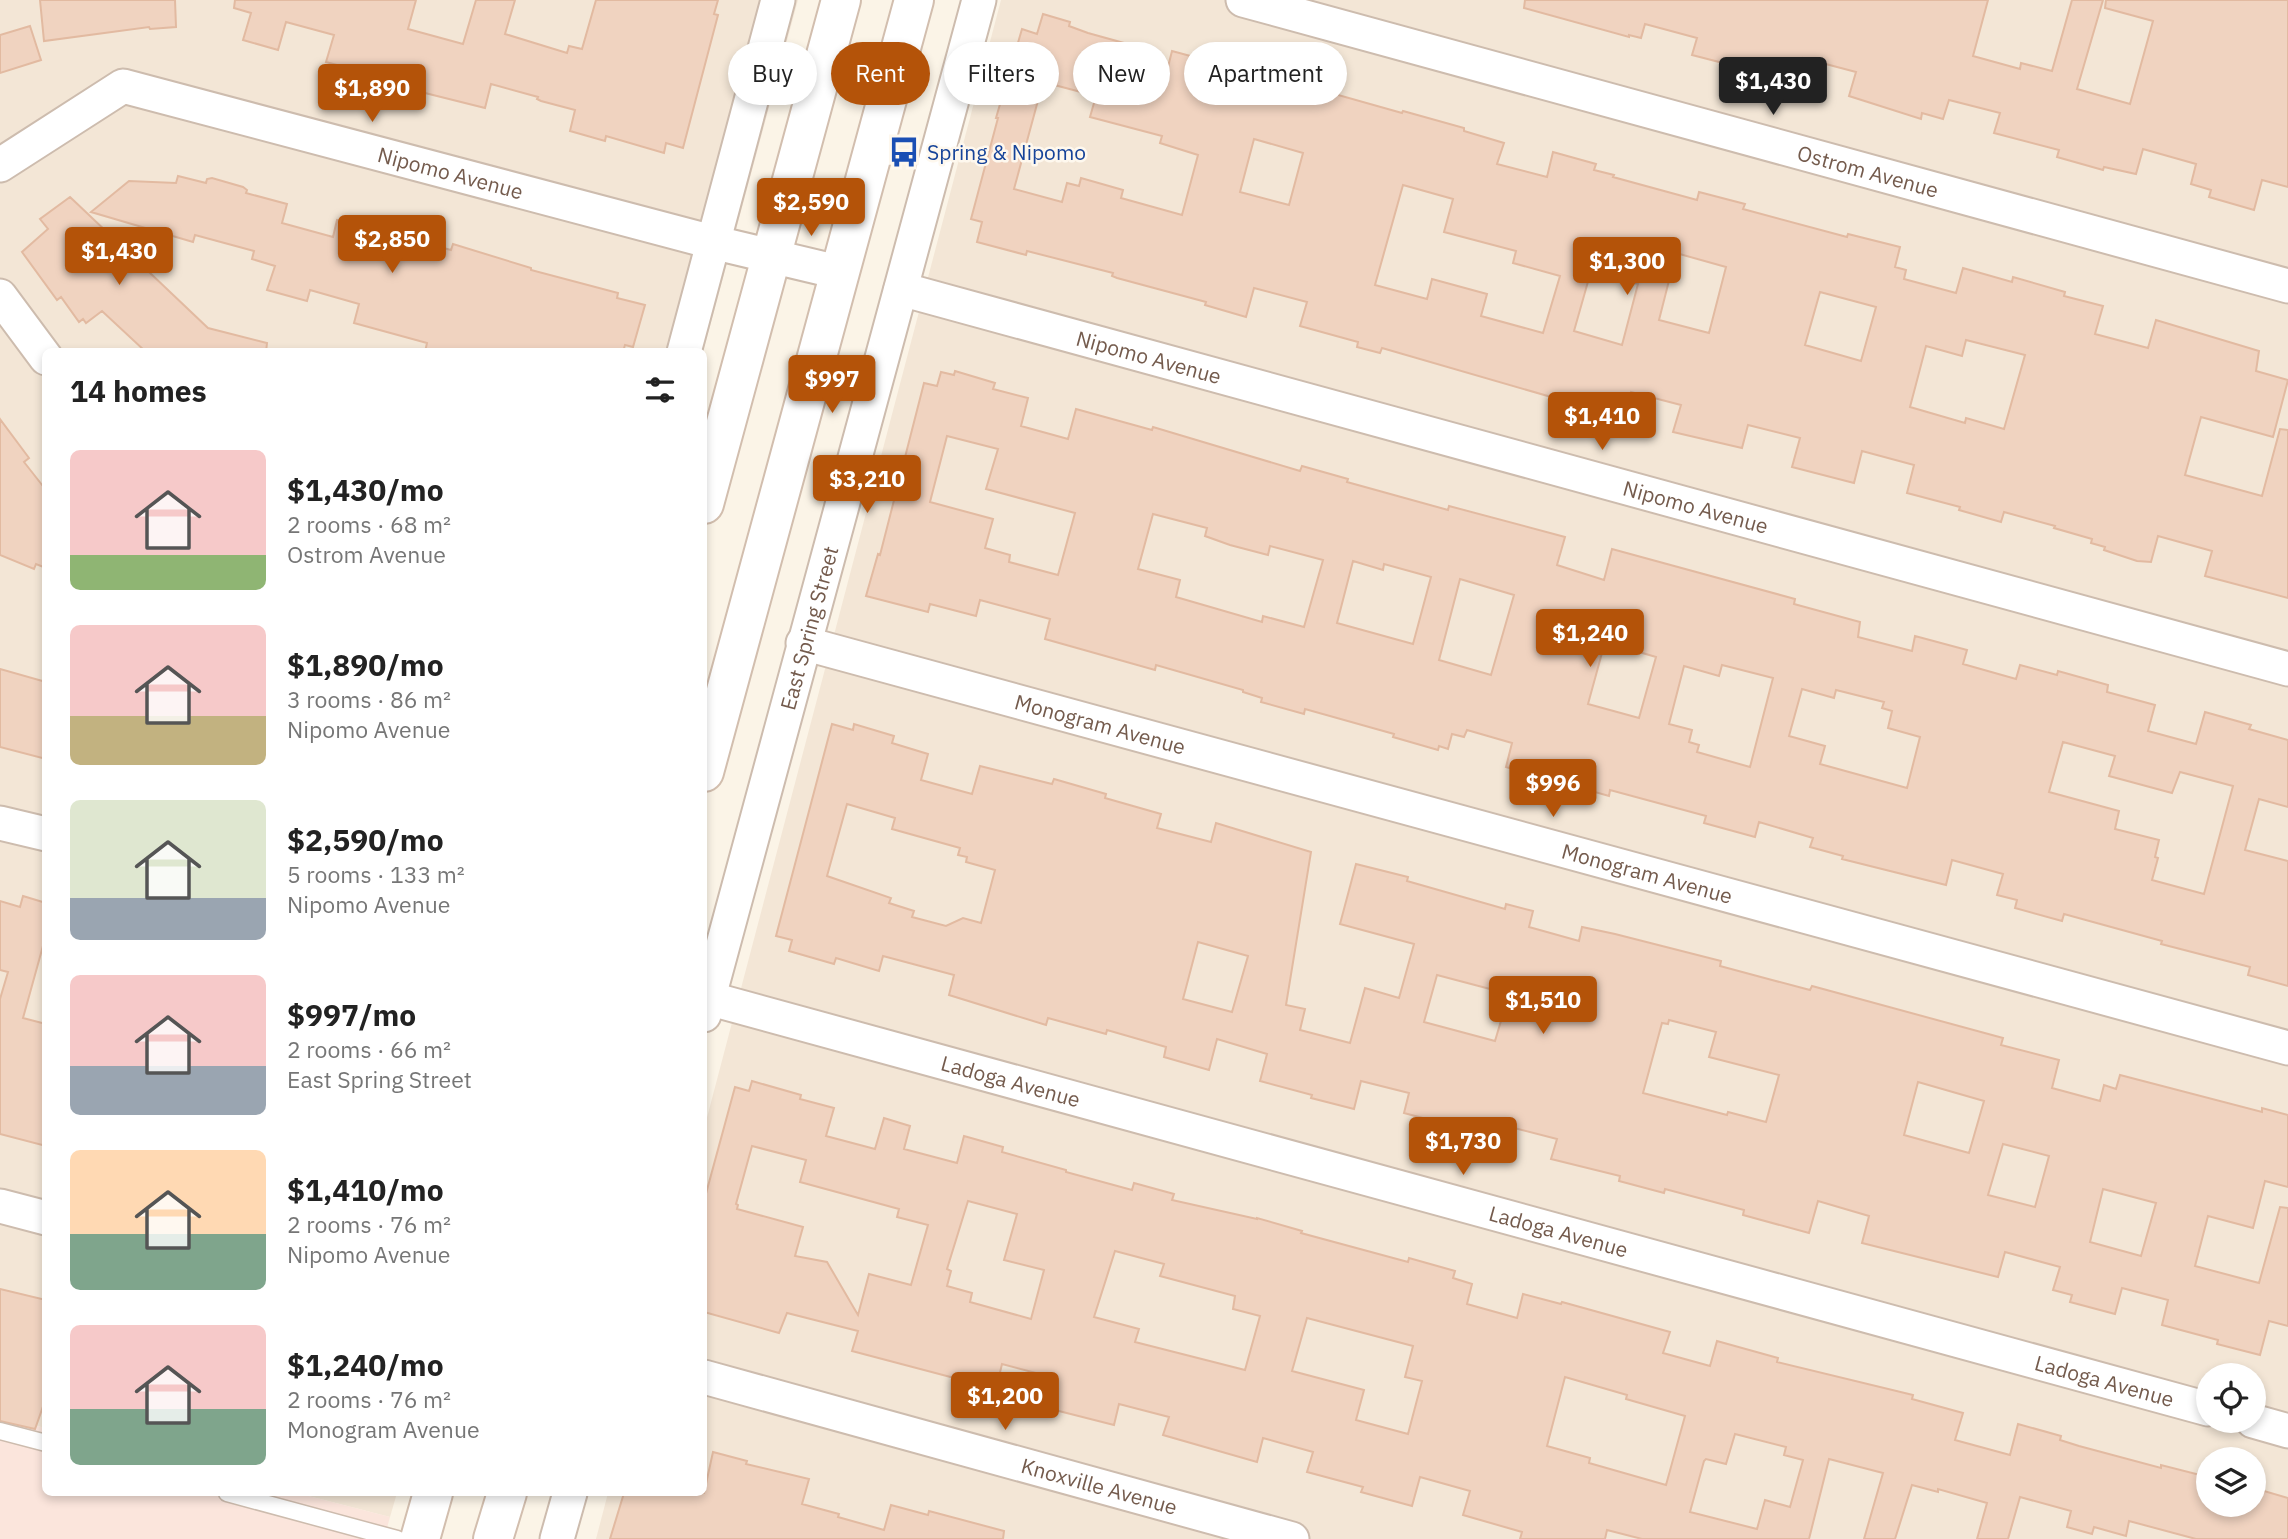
<!DOCTYPE html>
<meta charset="utf-8">
<style>
body{margin:0;font-family:"IBM Plex Sans",sans-serif;background:#f2f2f2;color:#222;height:100vh;display:flex;flex-direction:column;font-size:26px;white-space:nowrap}
*{box-sizing:border-box;margin:0}
p{font-size:23px;color:#767676}
.icon{flex:none;width:38px;height:38px;fill:none;stroke:currentColor;stroke-width:2;stroke-linecap:round;stroke-linejoin:round}
.map{position:relative;flex:1;overflow:hidden}
.panel{position:absolute;left:42px;top:348px;width:665px;height:1148px;display:flex;flex-direction:column;background:#fff;border-radius:10px;box-shadow:0 4px 10px #0003}
.panel>*{flex:none}
.banner{position:absolute;left:728px;top:42px;width:665px;height:63px;display:flex;gap:14px}
.tools{position:absolute;left:2196px;top:1363px;display:grid;gap:14px}
.tools a{display:grid;place-items:center;width:70px;height:70px;border-radius:50%;background:#fff;box-shadow:0 4px 10px #0003;font-size:35px}
.price{position:absolute;translate:-50% -60px;padding:0 16px;border-radius:7px;background:#b45309;color:#fff;font-size:23px;line-height:46px;filter:drop-shadow(0 2px 4px #0008)}
.price::after{content:'';position:absolute;left:50%;top:42px;width:21px;height:16px;margin-left:-10px;background:inherit;clip-path:polygon(0 0,100% 0,50% 100%)}
.price.current{background:#222;color:#fff}
ul{padding:0;list-style:none}
li{display:flex;align-items:center;gap:21px;height:175px;padding:0 28px}
li span{display:grid;place-items:center;flex:none;width:196px;height:140px;border-radius:10px;color:#555}
li>.icon{margin-inline-start:auto}
span .icon{width:84px;height:84px;fill:#fffc;stroke-width:1}
li b{font-size:30px}
h2{display:flex;justify-content:space-between;align-items:center;height:84px;padding:0 28px;font-size:30px}
.pill{padding:0 24px;border-radius:32px;background:#fff;box-shadow:0 4px 10px #0003;font-size:24px;line-height:63px}
.pill.current{background:#b45309;color:#fff}
.map>svg:first-child{display:block}
</style>
<div class="map">
<svg width="2288" height="1539" viewBox="0 0 2288 1539">
<rect width="100%" height="100%" fill="#fbf4e7"/>
<path fill="#f3e6d6" fill-rule="evenodd" d="M 0,0 L 798,0 L 703,352 L 46,352 L 45,1428 L 0,1416 Z
M 1001,0 L 2288,0 L 2288,1539 L 596,1539 L 608,1493 L 704,1493 L 704,1129 ZM 2208,1376 L 2254,1376 L 2254,1421 L 2208,1421 ZM 2208,1460 L 2254,1460 L 2254,1505 L 2208,1505 Z
M 297,1493 L 397,1493 L 390,1517 Z"/>
<path fill="#fbe5dc" d="M 0,1416 L 45,1428 L 46,1493 L 297,1493 L 390,1517 L 384,1539 L 0,1539 Z"/>
<path fill="#f0d3c0" stroke="#e2baa1" stroke-width="2" fill-rule="evenodd" d="M 40,0 L 175,0 L 176,27 L 150,29 L 149,27 L 44,41 Z
M 235,0 L 416,0 L 408,29 L 463,44 L 476,0 L 515,0 L 505,34 L 567,53 L 569,46 L 582,49 L 596,0 L 718,0 L 714,14 L 718,15 L 683,148 L 666,143 L 664,153 L 606,136 L 605,141 L 570,131 L 575,110 L 541,101 L 537,99 L 538,97 L 491,84 L 485,108 L 401,87 L 402,83 L 326,62 L 334,35 L 286,22 L 278,50 L 243,40 L 251,13 L 234,8 Z
M 1525,0 L 1988,0 L 1973,56 L 2020,69 L 2021,63 L 2052,71 L 2072,0 L 2103,0 L 2077,89 L 2130,104 L 2153,21 L 2105,8 L 2106,0 L 2288,0 L 2288,187 L 2262,180 L 2254,210 L 2209,197 L 2211,190 L 2191,184 L 2196,164 L 2143,149 L 2136,174 L 2104,167 L 2103,170 L 2057,157 L 2059,150 L 1994,133 L 2000,113 L 1949,100 L 1943,119 L 1922,113 L 1921,119 L 1849,96 L 1856,72 L 1803,58 L 1796,86 L 1753,74 L 1754,71 L 1692,55 L 1697,38 L 1645,24 L 1641,38 L 1629,35 L 1629,37 L 1524,8 Z
M 1043,14 L 1070,22 L 1069,26 L 1088,33 L 1124,43 L 1116,70 L 1164,83 L 1172,51 L 1220,64 L 1221,62 L 1402,113 L 1403,111 L 1464,128 L 1464,131 L 1504,143 L 1497,164 L 1547,177 L 1553,152 L 1596,164 L 1594,170 L 1614,175 L 1613,177 L 1697,200 L 1699,192 L 1745,204 L 1743,209 L 1847,237 L 1848,234 L 1900,247 L 1895,267 L 1906,270 L 1904,279 L 1956,293 L 1963,268 L 2012,282 L 2013,277 L 2065,292 L 2064,296 L 2103,306 L 2095,334 L 2148,348 L 2156,320 L 2259,351 L 2256,371 L 2288,380 L 2273,437 L 2201,417 L 2185,475 L 2262,496 L 2280,429 L 2288,430 L 2288,598 L 2205,576 L 2212,551 L 2158,536 L 2151,562 L 2137,561 L 2104,550 L 2105,547 L 2091,543 L 2092,539 L 2054,528 L 2055,526 L 2004,512 L 2001,522 L 1959,510 L 1960,507 L 1907,493 L 1914,465 L 1862,451 L 1854,483 L 1792,467 L 1800,438 L 1748,425 L 1742,448 L 1673,432 L 1681,405 L 1631,392 L 1626,411 L 1605,405 L 1603,412 L 1382,348 L 1380,353 L 1357,347 L 1358,342 L 1300,326 L 1307,302 L 1254,288 L 1246,317 L 1205,305 L 1206,302 L 1117,278 L 1112,276 L 1113,273 L 1027,251 L 1026,255 L 977,242 L 982,222 L 971,219 L 998,118 L 996,118 L 1022,29 L 1037,34 ZM 1043,82 L 1096,96 L 1090,117 L 1162,136 L 1160,143 L 1198,155 L 1182,215 L 1121,198 L 1123,190 L 1081,178 L 1079,186 L 1067,183 L 1062,202 L 1014,189 ZM 1254,139 L 1303,153 L 1289,205 L 1240,192 ZM 1403,185 L 1453,199 L 1444,232 L 1516,251 L 1513,263 L 1560,276 L 1543,333 L 1481,316 L 1487,294 L 1432,279 L 1427,299 L 1375,285 ZM 1676,253 L 1726,267 L 1709,333 L 1659,320 ZM 1591,271 L 1638,284 L 1622,345 L 1574,331 ZM 1820,292 L 1876,307 L 1861,361 L 1805,345 ZM 1966,340 L 2025,355 L 2004,429 L 1966,418 L 1965,423 L 1910,407 L 1926,346 L 1962,356 Z
M 30,26 L 41,60 L 0,73 L 0,35 Z
M 178,176 L 206,183 L 207,179 L 212,178 L 243,187 L 247,190 L 246,193 L 287,204 L 282,223 L 333,237 L 337,220 L 451,250 L 453,244 L 531,268 L 531,270 L 618,293 L 617,298 L 645,305 L 633,347 L 625,345 L 623,352 L 425,352 L 427,343 L 354,323 L 359,304 L 310,290 L 307,301 L 267,290 L 275,266 L 252,259 L 254,251 L 195,235 L 193,242 L 91,212 L 129,181 L 176,183 Z
M 70,197 L 208,328 L 267,343 L 266,352 L 146,352 L 102,311 L 86,323 L 83,319 L 79,322 L 61,297 L 57,300 L 22,252 L 48,229 L 40,219 Z
M 955,371 L 995,383 L 993,389 L 1028,398 L 1021,426 L 1068,439 L 1076,409 L 1152,430 L 1153,427 L 1300,471 L 1302,466 L 1348,479 L 1347,482 L 1448,510 L 1449,506 L 1565,537 L 1557,565 L 1604,580 L 1612,549 L 1795,599 L 1794,604 L 1860,622 L 1858,637 L 1912,651 L 1915,636 L 1967,650 L 1963,664 L 2016,679 L 2020,665 L 2057,675 L 2058,671 L 2108,685 L 2107,692 L 2155,705 L 2148,731 L 2196,744 L 2205,712 L 2251,725 L 2249,729 L 2288,740 L 2288,807 L 2259,799 L 2245,850 L 2288,861 L 2288,986 L 2248,975 L 2250,967 L 2161,944 L 2162,941 L 2064,914 L 2062,921 L 2015,908 L 2017,900 L 1997,895 L 2003,874 L 1952,860 L 1946,885 L 1842,859 L 1843,856 L 1810,847 L 1813,838 L 1759,822 L 1755,837 L 1704,823 L 1706,816 L 1610,790 L 1609,796 L 1506,767 L 1512,743 L 1467,730 L 1464,737 L 1452,734 L 1448,749 L 1439,746 L 1438,750 L 1393,737 L 1394,734 L 1305,709 L 1304,714 L 1261,702 L 1262,698 L 1243,692 L 1243,690 L 1156,665 L 1155,670 L 1045,639 L 1050,619 L 980,600 L 976,616 L 930,604 L 928,612 L 866,596 L 878,554 L 880,555 L 924,383 L 937,386 L 941,372 L 954,375 ZM 947,436 L 998,449 L 986,489 L 1075,513 L 1058,575 L 1009,562 L 1010,555 L 985,548 L 993,519 L 930,502 ZM 1153,514 L 1207,528 L 1205,536 L 1230,545 L 1268,555 L 1270,546 L 1323,560 L 1304,627 L 1263,616 L 1262,622 L 1176,597 L 1180,580 L 1138,569 ZM 1353,561 L 1383,570 L 1384,564 L 1431,577 L 1413,644 L 1337,623 ZM 1460,579 L 1514,595 L 1491,675 L 1439,660 ZM 1605,642 L 1656,657 L 1639,718 L 1588,704 ZM 1722,665 L 1773,678 L 1750,767 L 1697,752 L 1699,745 L 1689,742 L 1692,730 L 1669,724 L 1684,666 L 1719,676 ZM 1802,689 L 1834,698 L 1836,690 L 1884,702 L 1882,708 L 1892,711 L 1888,728 L 1920,737 L 1907,788 L 1820,764 L 1825,746 L 1789,736 ZM 2063,742 L 2115,756 L 2109,776 L 2172,793 L 2180,772 L 2233,786 L 2204,894 L 2152,880 L 2158,858 L 2155,857 L 2159,840 L 2115,829 L 2119,811 L 2049,792 Z
M 0,419 L 29,458 L 24,462 L 46,490 L 46,568 L 36,564 L 34,569 L 0,555 Z
M 0,669 L 46,682 L 46,759 L 0,747 Z
M 832,724 L 853,730 L 854,724 L 894,736 L 892,743 L 928,754 L 921,780 L 972,794 L 980,766 L 1052,784 L 1054,779 L 1106,794 L 1105,798 L 1161,814 L 1157,828 L 1211,842 L 1216,823 L 1311,852 L 1286,1005 L 1305,1009 L 1300,1030 L 1350,1043 L 1365,988 L 1399,998 L 1414,944 L 1340,924 L 1356,864 L 1408,877 L 1407,881 L 1505,909 L 1506,904 L 1533,911 L 1529,927 L 1579,941 L 1582,927 L 1615,934 L 1721,961 L 1720,966 L 1772,980 L 1810,990 L 1812,986 L 2003,1038 L 2001,1045 L 2059,1060 L 2052,1088 L 2100,1101 L 2104,1085 L 2116,1089 L 2120,1075 L 2262,1112 L 2262,1108 L 2288,1115 L 2288,1187 L 2265,1181 L 2253,1228 L 2208,1216 L 2195,1266 L 2259,1283 L 2280,1207 L 2288,1208 L 2288,1326 L 2269,1321 L 2260,1355 L 2217,1344 L 2218,1340 L 2162,1325 L 2168,1300 L 2122,1288 L 2115,1314 L 2070,1302 L 2072,1295 L 2053,1290 L 2060,1267 L 2005,1252 L 1998,1277 L 1862,1243 L 1869,1216 L 1818,1201 L 1809,1233 L 1743,1215 L 1744,1210 L 1665,1189 L 1664,1193 L 1619,1181 L 1620,1176 L 1551,1159 L 1557,1139 L 1510,1127 L 1505,1144 L 1484,1139 L 1483,1144 L 1447,1134 L 1449,1125 L 1404,1113 L 1409,1093 L 1361,1081 L 1354,1109 L 1311,1098 L 1312,1095 L 1260,1081 L 1267,1054 L 1217,1039 L 1209,1070 L 1164,1057 L 1166,1047 L 1107,1030 L 1106,1034 L 1048,1018 L 1046,1025 L 949,995 L 954,975 L 883,956 L 879,971 L 836,958 L 834,964 L 789,951 L 792,940 L 776,936 ZM 847,804 L 895,818 L 892,829 L 960,848 L 958,855 L 967,857 L 966,862 L 995,870 L 981,923 L 963,918 L 946,926 L 912,917 L 914,911 L 889,903 L 891,898 L 827,876 ZM 1198,942 L 1248,956 L 1232,1012 L 1183,999 ZM 1437,975 L 1509,994 L 1495,1041 L 1424,1022 ZM 1669,1020 L 1716,1032 L 1709,1057 L 1779,1075 L 1766,1122 L 1728,1112 L 1727,1115 L 1643,1093 L 1662,1023 L 1668,1024 ZM 1918,1082 L 1984,1101 L 1969,1153 L 1904,1135 ZM 2003,1144 L 2049,1156 L 2035,1207 L 1988,1195 ZM 2103,1189 L 2156,1203 L 2141,1256 L 2090,1242 Z
M 23,896 L 46,903 L 46,935 L 23,1018 L 46,1024 L 46,1146 L 0,1134 L 0,999 L 8,972 L 0,970 L 0,901 L 20,907 Z
M 752,1081 L 801,1095 L 800,1099 L 834,1108 L 826,1136 L 875,1149 L 884,1118 L 910,1126 L 904,1149 L 957,1163 L 964,1136 L 1003,1147 L 1002,1152 L 1066,1170 L 1066,1172 L 1132,1190 L 1134,1183 L 1174,1194 L 1172,1200 L 1257,1219 L 1257,1218 L 1302,1231 L 1301,1233 L 1408,1262 L 1409,1258 L 1455,1271 L 1453,1278 L 1472,1284 L 1467,1304 L 1517,1318 L 1523,1294 L 1561,1304 L 1562,1302 L 1670,1332 L 1663,1353 L 1710,1366 L 1717,1341 L 1778,1358 L 1777,1362 L 1913,1395 L 1912,1399 L 1963,1413 L 1955,1440 L 2010,1455 L 2018,1424 L 2061,1436 L 2060,1440 L 2079,1446 L 2161,1468 L 2161,1465 L 2208,1477 L 2208,1505 L 2254,1505 L 2254,1488 L 2288,1498 L 2288,1539 L 2196,1539 L 2129,1521 L 2126,1536 L 2094,1527 L 2092,1534 L 2067,1527 L 2071,1511 L 2020,1497 L 2008,1539 L 1977,1539 L 1987,1503 L 1938,1489 L 1938,1492 L 1912,1485 L 1895,1539 L 1864,1539 L 1883,1473 L 1829,1459 L 1809,1539 L 1642,1539 L 1607,1530 L 1605,1539 L 1520,1539 L 1522,1532 L 1463,1515 L 1470,1491 L 1420,1477 L 1412,1506 L 1361,1492 L 1363,1487 L 1307,1472 L 1313,1452 L 1263,1438 L 1257,1462 L 1163,1435 L 1169,1417 L 1119,1404 L 1114,1425 L 1047,1408 L 1055,1378 L 1002,1364 L 996,1389 L 852,1351 L 858,1331 L 787,1313 L 779,1333 L 704,1312 L 704,1201 L 735,1087 L 749,1091 ZM 752,1146 L 806,1160 L 800,1182 L 899,1209 L 897,1217 L 928,1225 L 911,1285 L 869,1274 L 858,1315 L 827,1262 L 795,1256 L 803,1227 L 737,1209 L 738,1205 L 736,1204 ZM 968,1201 L 1017,1214 L 1004,1260 L 1044,1270 L 1031,1319 L 970,1302 L 972,1293 L 947,1286 L 951,1271 L 947,1269 ZM 1115,1251 L 1164,1264 L 1160,1276 L 1235,1296 L 1233,1309 L 1260,1316 L 1245,1370 L 1135,1342 L 1139,1329 L 1094,1317 ZM 1307,1318 L 1413,1346 L 1405,1377 L 1422,1381 L 1408,1434 L 1356,1420 L 1364,1390 L 1292,1371 ZM 1565,1377 L 1627,1395 L 1626,1399 L 1685,1416 L 1666,1485 L 1589,1463 L 1590,1458 L 1547,1446 ZM 1735,1434 L 1786,1447 L 1784,1455 L 1803,1460 L 1790,1507 L 1765,1500 L 1757,1529 L 1690,1512 L 1704,1461 L 1706,1459 L 1726,1464 Z
M 0,1289 L 46,1300 L 46,1398 L 35,1429 L 0,1421 Z
M 713,1452 L 747,1461 L 746,1464 L 809,1479 L 802,1504 L 839,1514 L 838,1517 L 884,1530 L 891,1505 L 928,1515 L 929,1511 L 1004,1531 L 1003,1539 L 610,1539 L 624,1493 L 704,1493 Z"/>
<g fill="none" stroke-linecap="round" stroke-linejoin="round">
<g stroke="#cdbcae" stroke-width="19">
<path id="service" d="M 0,1431 L 46,1443
M 227,1493 L 397,1539"/>
</g>
<g stroke="#cdbcae" stroke-width="37">
<g id="minor">
<path id="s1" d="M 1243,0 L 2288,286"/>
<path id="s2" d="M 0,165 L 123,86 L 712,242 L 838,272"/>
<path id="s3" d="M 901,289 L 2288,669"/>
<path d="M 0,296 L 46,358"/>
<path d="M 684,352 L 778,0"/>
<path id="s4" d="M 803,643 L 2288,1048"/>
<path d="M 0,823 L 46,834"/>
<path id="s5" d="M 704,997 L 2208,1409"/>
<path id="s6" d="M 704,1015 L 979,0"/>
<path d="M 0,1206 L 46,1218"/>
<path id="s7" d="M 704,1377 L 1292,1539"/>
<path d="M 2253,1421 L 2288,1431"/>
<path d="M 557,1539 L 570,1493"/>
</g>
</g>
<g stroke="#d2beae" stroke-width="42">
<path id="secondary" d="M 704,504 L 841,0
M 704,772 L 914,0
M 420,1539 L 433,1493
M 493,1539 L 507,1493"/>
</g>
<use href="#service" stroke="#fff" stroke-width="16"/>
<use href="#minor" stroke="#fff" stroke-width="33"/>
<use href="#secondary" stroke="#fff" stroke-width="38"/>
</g>
<defs>
<g id="bus-bare" transform="scale(2.415)"><path d="M-5-6H5V4H4V6H2V4H-2V6H-4V4H-5ZM-3.5-4V0h7V-4ZM-3.5 1.2v1.5H-2V1.2ZM2 1.2v1.5H3.5V1.2Z" fill="#1a4fb4" stroke="#fef8ee" stroke-width="2.5" paint-order="stroke"/></g>
</defs>
<g fill-rule="evenodd">
<use href="#bus-bare" x="904" y="152"/>
</g>
<g text-anchor="middle" dominant-baseline="central" stroke-width="5" stroke-linejoin="round" paint-order="stroke">
<g font-size="21" fill="#164399" stroke="#fef8ee" text-anchor="start">
<text x="927" y="152">Spring &amp; Nipomo</text>
</g>
<g font-size="21" fill="#745b4d" stroke="#fef8ee">
<text stroke="none"><textPath href="#s1" startOffset="648">Ostrom Avenue</textPath></text>
<text stroke="none"><textPath href="#s2" startOffset="485">Nipomo Avenue</textPath></text>
<text stroke="none"><textPath href="#s3" startOffset="257">Nipomo Avenue</textPath></text>
<text stroke="none"><textPath href="#s3" startOffset="824">Nipomo Avenue</textPath></text>
<text stroke="none"><textPath href="#s6" startOffset="401">East Spring Street</textPath></text>
<text stroke="none"><textPath href="#s4" startOffset="308">Monogram Avenue</textPath></text>
<text stroke="none"><textPath href="#s4" startOffset="875">Monogram Avenue</textPath></text>
<text stroke="none"><textPath href="#s5" startOffset="318">Ladoga Avenue</textPath></text>
<text stroke="none"><textPath href="#s5" startOffset="886">Ladoga Avenue</textPath></text>
<text stroke="none"><textPath href="#s5" startOffset="1452">Ladoga Avenue</textPath></text>
<text stroke="none"><textPath href="#s7" startOffset="410">Knoxville Avenue</textPath></text>
</g>
</g>
</svg>
<div class="tools">
<a><svg class="icon" aria-label="locate" viewBox="0 0 24 24"><circle cx="12" cy="12" r="6"/><path d="M12 2v4M12 18v4M2 12h4M18 12h4"/></svg></a>
<a><svg class="icon" aria-label="layers" viewBox="0 0 24 24"><path d="M12 4l9 5-9 5-9-5zM3 14l9 5 9-5"/></svg></a>
</div>
<b class="price current" style="left:1773px;top:117px">$1,430</b>
<b class="price" style="left:372px;top:124px">$1,890</b>
<b class="price" style="left:811px;top:238px">$2,590</b>
<b class="price" style="left:392px;top:275px">$2,850</b>
<b class="price" style="left:119px;top:287px">$1,430</b>
<b class="price" style="left:1627px;top:297px">$1,300</b>
<b class="price" style="left:832px;top:415px">$997</b>
<b class="price" style="left:1602px;top:452px">$1,410</b>
<b class="price" style="left:867px;top:515px">$3,210</b>
<b class="price" style="left:1590px;top:669px">$1,240</b>
<b class="price" style="left:1553px;top:819px">$996</b>
<b class="price" style="left:1543px;top:1036px">$1,510</b>
<b class="price" style="left:1463px;top:1177px">$1,730</b>
<b class="price" style="left:1005px;top:1432px">$1,200</b>
<div class="banner">
<a class="pill">Buy</a>
<a class="pill current">Rent</a>
<a class="pill">Filters</a>
<a class="pill">New</a>
<a class="pill">Apartment</a>
</div>
<section class="panel">
<h2>14 homes<svg class="icon" aria-label="filters" viewBox="0 0 24 24"><path d="M4 7h16M4 17h16"/><circle cx="9" cy="7" r="2"/><circle cx="15" cy="17" r="2"/></svg></h2>
<ul>
<li><span style="background:linear-gradient(#f6c9c9 75%,#8fb573 0)"><svg class="icon" aria-label="home" viewBox="0 0 24 24"><path d="M3 11l9-7 9 7M6 9v11h12V9"/></svg></span><div><b>$1,430/mo</b><p>2 rooms · 68 m²</p><p>Ostrom Avenue</p></div></li>
<li><span style="background:linear-gradient(#f6c9c9 65%,#c2b280 0)"><svg class="icon" aria-label="home" viewBox="0 0 24 24"><path d="M3 11l9-7 9 7M6 9v11h12V9"/></svg></span><div><b>$1,890/mo</b><p>3 rooms · 86 m²</p><p>Nipomo Avenue</p></div></li>
<li><span style="background:linear-gradient(#dfe7d0 70%,#9aa5b1 0)"><svg class="icon" aria-label="home" viewBox="0 0 24 24"><path d="M3 11l9-7 9 7M6 9v11h12V9"/></svg></span><div><b>$2,590/mo</b><p>5 rooms · 133 m²</p><p>Nipomo Avenue</p></div></li>
<li><span style="background:linear-gradient(#f6c9c9 65%,#9aa5b1 0)"><svg class="icon" aria-label="home" viewBox="0 0 24 24"><path d="M3 11l9-7 9 7M6 9v11h12V9"/></svg></span><div><b>$997/mo</b><p>2 rooms · 66 m²</p><p>East Spring Street</p></div></li>
<li><span style="background:linear-gradient(#ffd9b3 60%,#7fa58c 0)"><svg class="icon" aria-label="home" viewBox="0 0 24 24"><path d="M3 11l9-7 9 7M6 9v11h12V9"/></svg></span><div><b>$1,410/mo</b><p>2 rooms · 76 m²</p><p>Nipomo Avenue</p></div></li>
<li><span style="background:linear-gradient(#f6c9c9 60%,#7fa58c 0)"><svg class="icon" aria-label="home" viewBox="0 0 24 24"><path d="M3 11l9-7 9 7M6 9v11h12V9"/></svg></span><div><b>$1,240/mo</b><p>2 rooms · 76 m²</p><p>Monogram Avenue</p></div></li>
</ul>
</section>
</div>
